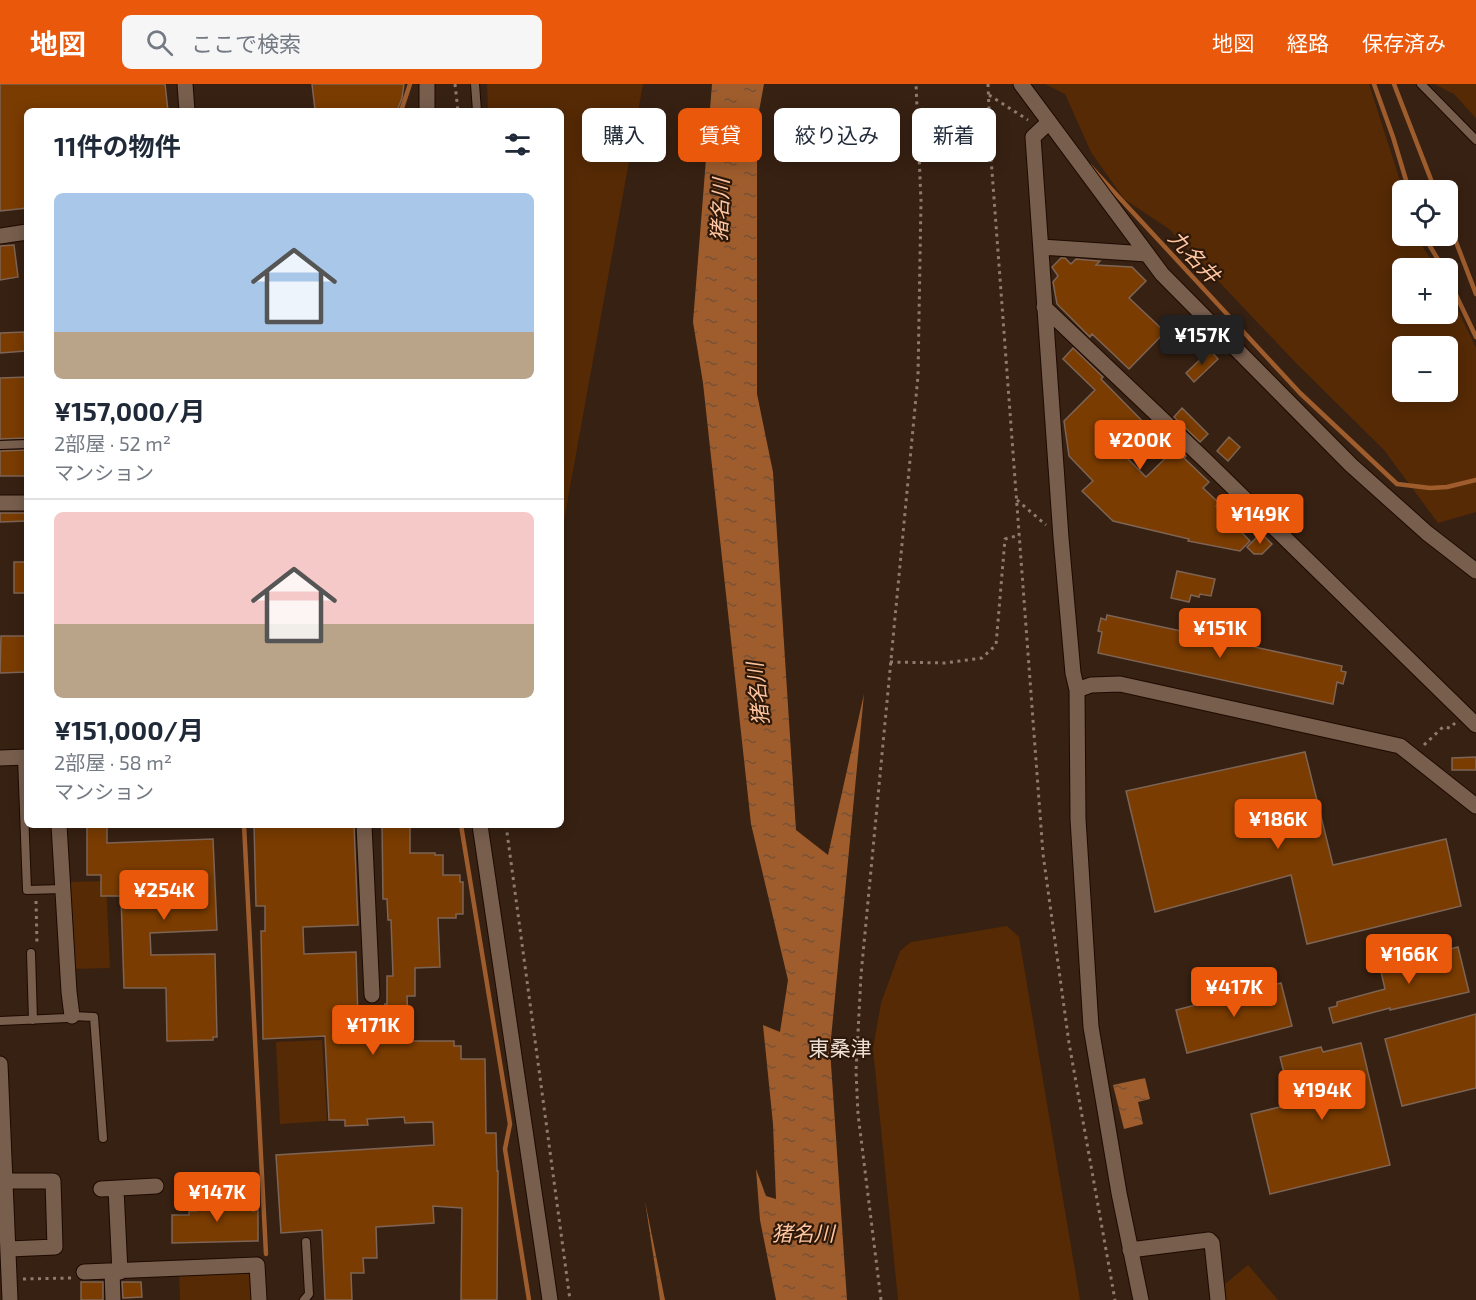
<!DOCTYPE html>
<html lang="ja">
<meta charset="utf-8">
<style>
body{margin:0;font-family:"Exo 2","Noto Sans JP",sans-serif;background:#f6f6f7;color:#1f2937;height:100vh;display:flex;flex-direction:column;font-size:22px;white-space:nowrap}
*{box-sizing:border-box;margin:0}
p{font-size:20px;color:#747a83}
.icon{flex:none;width:33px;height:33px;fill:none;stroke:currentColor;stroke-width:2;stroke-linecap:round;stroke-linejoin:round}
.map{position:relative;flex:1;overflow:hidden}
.drawer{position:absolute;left:24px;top:24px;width:540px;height:720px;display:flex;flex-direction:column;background:#fff;border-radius:9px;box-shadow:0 3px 15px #0003}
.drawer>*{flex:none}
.banner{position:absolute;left:582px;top:24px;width:570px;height:54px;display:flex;gap:12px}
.controls{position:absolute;left:1392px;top:96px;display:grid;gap:12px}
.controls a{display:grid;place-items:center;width:66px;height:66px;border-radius:9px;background:#fff;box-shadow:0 3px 15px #0003;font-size:30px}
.price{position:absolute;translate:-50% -51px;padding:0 14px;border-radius:6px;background:#ea580c;color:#fff;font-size:20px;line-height:39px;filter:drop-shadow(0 2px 3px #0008)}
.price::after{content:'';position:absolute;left:50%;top:36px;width:18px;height:14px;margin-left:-9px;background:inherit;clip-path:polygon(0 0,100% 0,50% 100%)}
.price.selected{background:#222;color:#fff}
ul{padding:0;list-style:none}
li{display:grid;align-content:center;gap:12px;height:318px;padding:0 30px}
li+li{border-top:2px solid #e0e1e3}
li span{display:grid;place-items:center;height:186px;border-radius:9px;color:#555}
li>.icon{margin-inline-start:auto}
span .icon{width:108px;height:108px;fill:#fffc;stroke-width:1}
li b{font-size:26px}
h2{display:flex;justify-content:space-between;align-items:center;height:72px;padding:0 30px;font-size:26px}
.chip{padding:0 21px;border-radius:9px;background:#fff;box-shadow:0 3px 15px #0003;font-size:21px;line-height:54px}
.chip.selected{background:#ea580c;color:#fff}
header{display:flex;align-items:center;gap:36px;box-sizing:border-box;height:84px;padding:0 30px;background:#ea580c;color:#fff}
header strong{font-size:28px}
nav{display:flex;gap:33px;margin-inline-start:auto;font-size:21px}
.search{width:420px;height:54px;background:#f6f6f7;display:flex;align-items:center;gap:15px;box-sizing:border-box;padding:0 21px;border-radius:9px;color:#747a83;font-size:22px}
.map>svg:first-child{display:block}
</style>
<header>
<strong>地図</strong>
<div class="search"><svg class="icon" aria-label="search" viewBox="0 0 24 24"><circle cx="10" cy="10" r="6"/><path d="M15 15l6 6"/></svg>ここで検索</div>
<nav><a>地図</a><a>経路</a><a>保存済み</a></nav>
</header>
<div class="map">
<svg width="1476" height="1216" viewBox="0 0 1476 1216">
<defs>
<pattern id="water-ripples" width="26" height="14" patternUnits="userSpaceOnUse" patternTransform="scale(1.5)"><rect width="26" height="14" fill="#9f5d2d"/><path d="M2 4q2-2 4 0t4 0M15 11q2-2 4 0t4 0" fill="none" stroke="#775136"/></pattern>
</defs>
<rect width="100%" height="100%" fill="#372112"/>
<path fill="#562a05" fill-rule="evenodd" d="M 487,0 L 643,0 L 561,453 L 561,27 L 488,27 Z
M 1045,0 L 1369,0 L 1403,106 L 1402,152 L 1419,152 L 1424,165 L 1437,184 L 1402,184 L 1402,230 L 1448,230 L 1448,205 L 1476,264 L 1476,428 L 1438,439 L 1384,366 L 1296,279 L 1169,145 L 1124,115 L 1091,68 L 1065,10 ZM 1448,262 L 1448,308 L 1402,308 L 1402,262 Z
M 1434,0 L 1476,0 L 1476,34 L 1454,10 Z
M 106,797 L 110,884 L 70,885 L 67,798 Z
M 1007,842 L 1019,853 L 1080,1216 L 898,1216 L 873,965 L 881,919 L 900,867 L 911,858 Z
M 322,956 L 327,1037 L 280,1040 L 276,958 Z
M 1248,1181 L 1278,1216 L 1220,1216 L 1219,1205 Z
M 248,1188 L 251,1190 L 253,1216 L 180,1216 L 179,1190 Z"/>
<path fill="url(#water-ripples)" d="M 712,0 L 764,0 L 757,38 L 757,310 L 773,388 L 796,746 L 828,771 L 864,610 L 830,965 L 847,1216 L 776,1216 L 760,1136 L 756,1085 L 766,1112 L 776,1115 L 773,1040 L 763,941 L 780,948 L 788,896 L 751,740 L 703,299 L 693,238 Z
M 1145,994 L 1150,1015 L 1138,1018 L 1143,1040 L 1124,1045 L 1113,1001 Z
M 645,1117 L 665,1216 L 660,1216 Z"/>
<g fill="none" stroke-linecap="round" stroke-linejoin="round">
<path stroke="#9f5d2d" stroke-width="4.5" d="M 1374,0 L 1393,53 L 1409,106
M 1394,0 L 1435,106
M 401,27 L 410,0
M 1090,82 L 1300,309 L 1397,400 L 1430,404 L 1447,403 L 1476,396
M 1448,137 L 1476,210
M 1424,152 L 1443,184
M 1448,194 L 1476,253
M 244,741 L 266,1170
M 461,741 L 510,1040 L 505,1065 L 529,1216"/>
</g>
<path fill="#7a3c00" stroke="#7e6454" stroke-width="1.5" d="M 0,0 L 165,0 L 168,27 L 27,27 L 27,124 L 0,127 Z
M 312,0 L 404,0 L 402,14 L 397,27 L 315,26 Z
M 14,161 L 18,193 L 0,196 L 0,162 Z
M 1061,174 L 1065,174 L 1071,180 L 1076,175 L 1100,177 L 1096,181 L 1132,183 L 1146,197 L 1129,214 L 1165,248 L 1129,285 L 1092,250 L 1090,253 L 1057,220 L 1053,198 L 1058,192 L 1052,183 Z
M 24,248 L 25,267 L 0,269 L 0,249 Z
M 1073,264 L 1103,293 L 1101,295 L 1154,349 L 1128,375 L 1146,393 L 1177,363 L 1186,372 L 1184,374 L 1209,398 L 1203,404 L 1219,419 L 1216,422 L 1250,457 L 1240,467 L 1188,457 L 1189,455 L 1113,437 L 1082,407 L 1093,397 L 1069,372 L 1064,337 L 1095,306 L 1063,275 Z
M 1210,266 L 1218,275 L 1194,298 L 1186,289 Z
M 27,293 L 27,354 L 0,355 L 0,294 Z
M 1182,324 L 1208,350 L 1200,358 L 1174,333 Z
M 1229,353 L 1240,363 L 1228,377 L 1217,367 Z
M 27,366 L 27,392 L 0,392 L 0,367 Z
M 0,429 L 27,429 L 27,437 L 0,438 Z
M 1261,449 L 1272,460 L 1262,470 L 1254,470 L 1247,463 Z
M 14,478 L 27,478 L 27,509 L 14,509 Z
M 1177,487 L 1215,495 L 1211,512 L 1200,510 L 1199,513 L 1191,511 L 1189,518 L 1171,514 Z
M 1107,531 L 1342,582 L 1341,587 L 1346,588 L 1343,600 L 1337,598 L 1333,620 L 1098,569 L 1102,548 L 1098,547 L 1101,534 L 1106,536 Z
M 1,552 L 27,552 L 27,588 L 0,589 Z
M 1305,668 L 1333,781 L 1446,755 L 1461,822 L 1307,860 L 1291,791 L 1155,828 L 1126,707 Z
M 1476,673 L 1476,686 L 1452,686 L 1452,674 Z
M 87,741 L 107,741 L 107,759 L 213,755 L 217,846 L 150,849 L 151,871 L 215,870 L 217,953 L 213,953 L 213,956 L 167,957 L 166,904 L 124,904 L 121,812 L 101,812 L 101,791 L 87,791 Z
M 254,741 L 354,741 L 358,841 L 303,843 L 304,870 L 356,868 L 358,934 L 384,933 L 385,920 L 387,920 L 387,892 L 393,892 L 391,836 L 388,836 L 387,815 L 383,815 L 382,741 L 410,741 L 410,769 L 435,769 L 435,771 L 443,771 L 443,791 L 460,791 L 460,798 L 463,798 L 463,830 L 456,830 L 456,834 L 438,834 L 440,883 L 415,884 L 415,912 L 407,912 L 409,957 L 454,957 L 454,962 L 461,962 L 461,975 L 485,975 L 486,1049 L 496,1049 L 497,1087 L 498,1087 L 497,1216 L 461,1216 L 462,1124 L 433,1122 L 434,1139 L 376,1143 L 377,1174 L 363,1174 L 364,1189 L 351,1189 L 352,1216 L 325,1216 L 322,1146 L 281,1149 L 276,1071 L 434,1061 L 433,1038 L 405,1039 L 404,1033 L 367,1035 L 368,1041 L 345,1042 L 345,1036 L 329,1036 L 325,952 L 263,955 L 261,847 L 265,847 L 265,822 L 256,822 Z
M 1458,863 L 1469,908 L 1390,926 L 1390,924 L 1333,939 L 1329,924 L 1337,922 L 1337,918 L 1385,905 L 1380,883 Z
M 1281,899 L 1292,942 L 1187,969 L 1176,926 Z
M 1476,930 L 1476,1004 L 1402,1022 L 1385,955 Z
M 1361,959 L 1390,1081 L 1270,1110 L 1251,1030 L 1292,1020 L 1280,973 L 1321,963 L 1323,968 Z
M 246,1115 L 246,1123 L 253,1123 L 253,1127 L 258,1126 L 258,1157 L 172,1159 L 172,1131 L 189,1131 L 189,1127 L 196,1127 L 196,1116 Z
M 81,1198 L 103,1198 L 103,1216 L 81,1216 Z
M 122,1198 L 141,1198 L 142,1213 L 123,1214 Z"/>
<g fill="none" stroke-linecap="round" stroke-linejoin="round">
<g stroke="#1e0a00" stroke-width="10">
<path id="service" d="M 475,0 L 477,27
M 1421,0 L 1476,56
M 0,361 L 27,360
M 22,673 L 27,806 L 63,805
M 31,869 L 33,936
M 0,937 L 67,934 L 72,932 L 94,933 L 103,1054
M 304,1216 L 309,1210 L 306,1158"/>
</g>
<g stroke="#1e0a00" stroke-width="17">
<path id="minor" d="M 185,0 L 187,27
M 1049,38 L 1033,53 L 1061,454 L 1073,589 L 1077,606 L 1078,735 L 1091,943 L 1119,1109 L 1141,1216
M 0,152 L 27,148
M 1041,163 L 1147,170
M 1044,223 L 1206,377 L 1476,641
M 0,419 L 27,419
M 1077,606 L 1091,601 L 1120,600 L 1400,662 L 1476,722
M 0,674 L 27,673
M 59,741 L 69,908 L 72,932
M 364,741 L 372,911
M 0,980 L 10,1216
M 5,1097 L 53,1097 L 55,1163 L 9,1165
M 101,1105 L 156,1102
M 116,1105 L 120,1188
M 1130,1166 L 1209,1156 L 1212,1159 L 1218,1216
M 112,1187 L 113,1216
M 84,1188 L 257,1181 L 259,1216"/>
</g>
<g stroke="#1e0a00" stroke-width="17">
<path id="tertiary" d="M 427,0 L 427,27
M 1021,0 L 1162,190 L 1351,381 L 1427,449 L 1476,487
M 480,741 L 550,1216"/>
</g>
<path stroke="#8e7b6e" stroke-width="3" stroke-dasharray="3 4.5" stroke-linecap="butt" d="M 455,0 L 458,27
M 988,0 L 991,74 L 1043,770 L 1069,959 L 1115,1216
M 989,11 L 1028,36
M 1017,416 L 1046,441
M 890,578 L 945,579 L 982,574 L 996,561 L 1005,455 L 1020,451
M 1424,661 L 1443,643 L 1450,644 L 1455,639
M 506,741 L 570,1216
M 36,817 L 37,861
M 23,1195 L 71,1194
M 881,1216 L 858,1030 L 856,987 L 861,891 L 918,292 L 921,117 L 916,0"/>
<use href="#service" stroke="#785e4d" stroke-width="8"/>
<use href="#minor" stroke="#785e4d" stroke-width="15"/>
<use href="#tertiary" stroke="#785e4d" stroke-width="15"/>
</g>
<g text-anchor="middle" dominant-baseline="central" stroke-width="4.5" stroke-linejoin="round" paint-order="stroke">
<g font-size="21" font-style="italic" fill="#fec5a0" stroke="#2d1809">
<text transform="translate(719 126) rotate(-88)">猪名川</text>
<text transform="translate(1195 172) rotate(47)">九名井</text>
<text transform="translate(757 610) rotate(-96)">猪名川</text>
<text x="803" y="1148">猪名川</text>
</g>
<g font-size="21" fill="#edded4" stroke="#2d1809">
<text x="840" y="963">東桑津</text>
</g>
</g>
</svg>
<div class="controls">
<a><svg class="icon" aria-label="locate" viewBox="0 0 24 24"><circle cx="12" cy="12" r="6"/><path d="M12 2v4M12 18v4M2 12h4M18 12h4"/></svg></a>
<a>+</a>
<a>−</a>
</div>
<b class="price selected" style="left:1202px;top:282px">¥157K</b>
<b class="price" style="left:1140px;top:387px">¥200K</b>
<b class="price" style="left:1260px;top:461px">¥149K</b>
<b class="price" style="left:1220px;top:575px">¥151K</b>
<b class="price" style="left:1278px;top:766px">¥186K</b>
<b class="price" style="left:164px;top:837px">¥254K</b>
<b class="price" style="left:1409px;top:901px">¥166K</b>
<b class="price" style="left:1234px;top:934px">¥417K</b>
<b class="price" style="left:373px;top:972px">¥171K</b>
<b class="price" style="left:1322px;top:1037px">¥194K</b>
<b class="price" style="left:217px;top:1139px">¥147K</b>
<div class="banner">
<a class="chip">購入</a>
<a class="chip selected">賃貸</a>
<a class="chip">絞り込み</a>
<a class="chip">新着</a>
</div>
<section class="drawer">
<h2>11件の物件<svg class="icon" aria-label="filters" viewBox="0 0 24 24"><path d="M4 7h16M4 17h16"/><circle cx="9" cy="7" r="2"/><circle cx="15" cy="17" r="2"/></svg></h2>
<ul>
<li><span style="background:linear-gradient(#a9c7e8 75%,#b9a48a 0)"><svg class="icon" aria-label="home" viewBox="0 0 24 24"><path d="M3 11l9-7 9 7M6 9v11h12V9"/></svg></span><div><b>¥157,000/月</b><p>2部屋 · 52 m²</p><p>マンション</p></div></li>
<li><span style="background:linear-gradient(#f6c9c9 60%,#b9a48a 0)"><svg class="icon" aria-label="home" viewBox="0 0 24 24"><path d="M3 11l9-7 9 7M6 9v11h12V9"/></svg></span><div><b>¥151,000/月</b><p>2部屋 · 58 m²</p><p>マンション</p></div></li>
</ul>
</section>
</div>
